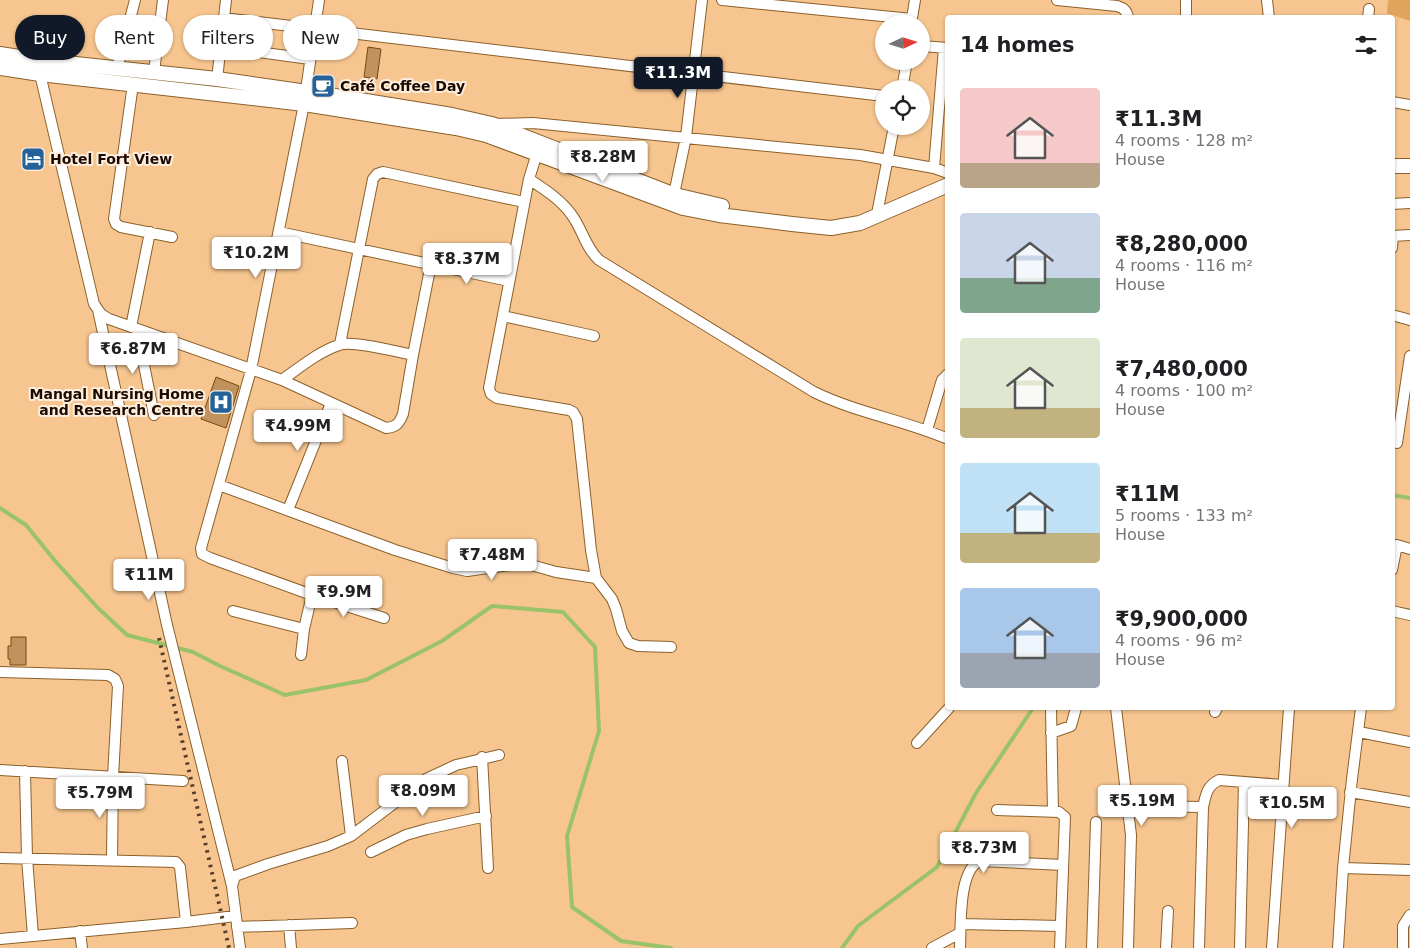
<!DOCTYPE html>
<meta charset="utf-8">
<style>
body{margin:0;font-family:"DejaVu Sans",sans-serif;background:#f2f2f2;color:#202124;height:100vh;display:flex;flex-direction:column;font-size:19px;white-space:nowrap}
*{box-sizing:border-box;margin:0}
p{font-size:16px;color:#757577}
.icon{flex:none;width:28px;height:28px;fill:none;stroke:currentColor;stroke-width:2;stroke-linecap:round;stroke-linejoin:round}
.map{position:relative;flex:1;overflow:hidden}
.sheet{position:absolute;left:945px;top:15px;width:450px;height:695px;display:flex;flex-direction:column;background:#fff;border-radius:5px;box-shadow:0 1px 4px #0004}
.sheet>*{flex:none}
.guide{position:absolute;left:15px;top:15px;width:475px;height:45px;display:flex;gap:10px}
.needle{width:32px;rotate:86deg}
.tools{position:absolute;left:875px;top:15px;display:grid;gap:10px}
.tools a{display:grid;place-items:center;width:55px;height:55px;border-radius:50%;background:#fff;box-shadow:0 1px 4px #0004;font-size:25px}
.price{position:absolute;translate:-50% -42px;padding:0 11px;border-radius:5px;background:#fff;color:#222;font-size:16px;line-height:32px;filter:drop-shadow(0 1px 2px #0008)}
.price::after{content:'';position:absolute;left:50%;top:30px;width:15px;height:11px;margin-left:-8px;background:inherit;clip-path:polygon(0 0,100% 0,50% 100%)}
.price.on{background:#111827;color:#fff}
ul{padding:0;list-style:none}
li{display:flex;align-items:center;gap:15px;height:125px;padding:0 15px}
li span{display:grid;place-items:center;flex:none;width:140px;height:100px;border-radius:5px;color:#555}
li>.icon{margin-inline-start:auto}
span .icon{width:60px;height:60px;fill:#fffc;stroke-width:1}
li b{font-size:21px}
h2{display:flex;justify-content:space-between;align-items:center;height:60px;padding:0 15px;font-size:21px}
.pill{padding:0 18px;border-radius:22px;background:#fff;box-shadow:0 1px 4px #0004;font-size:18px;line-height:45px}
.pill.on{background:#111827;color:#fff}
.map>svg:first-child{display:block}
</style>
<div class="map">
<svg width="1410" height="948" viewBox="0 0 1410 948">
<rect width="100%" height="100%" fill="#f7c690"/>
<path fill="#e1a45c" d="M 1388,0 L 1410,0 L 1410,21 L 1387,13 Z"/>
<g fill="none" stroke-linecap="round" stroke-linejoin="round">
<path stroke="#9ac268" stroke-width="4" d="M 1392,495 L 1410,498
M 0,508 L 26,525 L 56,562 L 98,608 L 127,635 L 193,652 L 220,666 L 285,695 L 366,680 L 442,641 L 492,606 L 563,612 L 595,647 L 599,731 L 567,836 L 572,907 L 621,941 L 671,948
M 842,948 L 858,926 L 937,867 L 976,793 L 1033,708"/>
</g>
<path fill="#c1925e" stroke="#744a10" d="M 368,47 L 381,49 L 377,79 L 364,77 Z
M 216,377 L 239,386 L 226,428 L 201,419 Z
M 11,637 L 26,637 L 26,665 L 10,665 L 10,659 L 8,659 L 8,646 L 11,646 Z"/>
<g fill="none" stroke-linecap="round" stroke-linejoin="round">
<g stroke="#8b602b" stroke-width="12">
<path id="street" d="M 319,0 L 304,104 L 251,370 L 201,548 L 202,554 L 210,558 L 312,595 L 384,618
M 722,0 L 912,19
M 1057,0 L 1117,6 C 1123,8 1127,10 1128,18
M 1186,0 L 1186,18
M 1267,0 L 1269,18
M 223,18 L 884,96
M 1368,18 L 1369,9
M 911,24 L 915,0
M 921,46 L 948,48
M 220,47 L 310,59
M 117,69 L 135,0
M 154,72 L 163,0
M 40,74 L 94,304 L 101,314 L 109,319 L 282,380 L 386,428 C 396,427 399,424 403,414 L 413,355 L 431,264
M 217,79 L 226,0
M 133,84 L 114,219 L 116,224 L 121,227 L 172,237
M 902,89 L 907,61
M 1392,102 L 1410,105
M 495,124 L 533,123 L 860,155 L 934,168 L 948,173
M 541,148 L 537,153 L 529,179 L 489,388 L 491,394 L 497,398 L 569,410 L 573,412 L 577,419 L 591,550 L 596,578 L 612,599 L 616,609 L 622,631 L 629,643 L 638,646 L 671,647
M 934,168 L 944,48
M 529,179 C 544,189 560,199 571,214 C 582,228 585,247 599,260 L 814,392 C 857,413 904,420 948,439
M 673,199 L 686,137 L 702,0
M 1392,204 L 1410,203
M 877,214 L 894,126
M 279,232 L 509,281
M 1392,236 L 1410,235
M 1392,248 L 1393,236
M 98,310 L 167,625 L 232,886
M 1392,315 L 1410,320
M 503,316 L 594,336
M 131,327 L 150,232
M 137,330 L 154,415
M 340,344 L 373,179 L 377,174 L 383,172 L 524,202
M 282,380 C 299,368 318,352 339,345 C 352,340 397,352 413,355
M 927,430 L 942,380 L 948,374
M 1397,443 L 1410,356
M 219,485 L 395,550 L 453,568 L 467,571 L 524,563 L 556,572 L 596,578
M 288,510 L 331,403
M 1392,570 L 1397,545 L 1410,549
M 233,611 L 304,629
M 1392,611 L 1410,615
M 301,655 L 304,629 L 312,595
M 0,672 L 108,675 L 115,679 L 118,686 L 113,777 L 112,860
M 1051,708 L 1053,812
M 1116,708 L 1131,835 L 1128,948
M 1215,712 L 1217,708
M 1359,732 L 1410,742
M 1051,733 L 1071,726 L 1076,708
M 917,743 L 949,708
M 482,757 L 488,868
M 342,761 L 351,836
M 0,770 L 183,781
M 25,771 L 27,858 L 33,936
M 1350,792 L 1410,802
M 1128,806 L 1203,807
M 997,810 L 1059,812 L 1065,817 L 1060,948
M 371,852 L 406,835 L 427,829 L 486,816
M 0,858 L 176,862 L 180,867 L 186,922
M 1343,868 L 1410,870
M 961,924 L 1061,926
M 289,925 L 291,948
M 237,927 L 352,923
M 80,931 L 82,948
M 0,939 L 186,922 L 235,916
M 240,948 L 232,886 L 235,876 L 268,864 L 328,846 L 351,836 L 426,779 L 456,765 L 499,755
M 932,948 L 960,933
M 960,948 C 961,927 958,867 981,861 L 1063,865
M 1092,948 L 1096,822
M 1166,948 L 1168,911
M 1199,948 L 1203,807 C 1206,794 1207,786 1219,780 L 1283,785
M 1240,948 L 1244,782
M 1272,948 L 1289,708
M 1338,948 L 1343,868 L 1352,779 L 1361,708
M 1403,948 L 1403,926 L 1410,915"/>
</g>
<g stroke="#8b602b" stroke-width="16">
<path id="secondary" d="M 0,54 L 38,60 L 217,79 L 335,96 L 452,115 L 492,124 L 675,195 L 722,206
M 0,68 L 40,74 L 304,104 L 456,128 L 486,135 L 683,208 L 719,215 L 792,224 L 831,228 L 860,223 L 948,185
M 1392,166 L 1410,166"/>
</g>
<use href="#street" stroke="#fff" stroke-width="10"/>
<use href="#secondary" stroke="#fff" stroke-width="14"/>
<path stroke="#593f29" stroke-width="4" stroke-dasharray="2.5 5" stroke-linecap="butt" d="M 159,638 L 229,948"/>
</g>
<defs>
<g id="cafe-square" transform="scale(1.25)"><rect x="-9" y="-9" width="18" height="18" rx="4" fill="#246298" stroke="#fdeede"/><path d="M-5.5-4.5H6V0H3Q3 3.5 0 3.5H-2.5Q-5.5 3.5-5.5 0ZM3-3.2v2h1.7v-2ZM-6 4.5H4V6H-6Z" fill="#fff"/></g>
<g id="hotel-square" transform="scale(1.25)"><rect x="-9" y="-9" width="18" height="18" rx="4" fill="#246298" stroke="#fdeede"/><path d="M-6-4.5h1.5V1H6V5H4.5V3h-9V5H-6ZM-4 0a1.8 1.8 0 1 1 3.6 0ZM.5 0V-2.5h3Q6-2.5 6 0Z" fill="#fff"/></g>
<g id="hospital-square" transform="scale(1.25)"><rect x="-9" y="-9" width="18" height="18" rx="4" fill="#246298" stroke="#fdeede"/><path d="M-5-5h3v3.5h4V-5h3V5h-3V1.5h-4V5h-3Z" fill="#fff"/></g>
</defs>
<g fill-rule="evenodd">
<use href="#cafe-square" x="323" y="86"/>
<use href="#hotel-square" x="33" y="159"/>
<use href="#hospital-square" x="221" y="402"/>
</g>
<g text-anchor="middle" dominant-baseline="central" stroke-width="4" stroke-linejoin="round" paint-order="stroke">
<g font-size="14" font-weight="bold" fill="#1a0a00" stroke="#fdeede" text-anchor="start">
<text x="340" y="86">Café Coffee Day</text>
<text x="50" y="159">Hotel Fort View</text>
<text x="204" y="394" text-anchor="end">Mangal Nursing Home<tspan x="204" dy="16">and Research Centre</tspan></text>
</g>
</g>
</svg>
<div class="tools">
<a><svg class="needle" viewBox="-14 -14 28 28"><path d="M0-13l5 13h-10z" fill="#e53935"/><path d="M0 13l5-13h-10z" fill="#757577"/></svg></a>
<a><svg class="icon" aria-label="locate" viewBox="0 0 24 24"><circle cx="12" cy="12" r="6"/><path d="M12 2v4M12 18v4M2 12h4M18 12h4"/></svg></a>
</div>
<b class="price on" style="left:678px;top:99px">₹11.3M</b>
<b class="price" style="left:603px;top:183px">₹8.28M</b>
<b class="price" style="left:256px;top:279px">₹10.2M</b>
<b class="price" style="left:467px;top:285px">₹8.37M</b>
<b class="price" style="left:133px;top:375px">₹6.87M</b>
<b class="price" style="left:298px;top:452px">₹4.99M</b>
<b class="price" style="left:492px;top:581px">₹7.48M</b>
<b class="price" style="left:149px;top:601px">₹11M</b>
<b class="price" style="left:344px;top:618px">₹9.9M</b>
<b class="price" style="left:423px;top:817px">₹8.09M</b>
<b class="price" style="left:100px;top:819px">₹5.79M</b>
<b class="price" style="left:1142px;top:827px">₹5.19M</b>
<b class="price" style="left:1292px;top:829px">₹10.5M</b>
<b class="price" style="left:984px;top:874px">₹8.73M</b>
<div class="guide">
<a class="pill on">Buy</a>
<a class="pill">Rent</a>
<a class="pill">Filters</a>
<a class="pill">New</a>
</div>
<section class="sheet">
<h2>14 homes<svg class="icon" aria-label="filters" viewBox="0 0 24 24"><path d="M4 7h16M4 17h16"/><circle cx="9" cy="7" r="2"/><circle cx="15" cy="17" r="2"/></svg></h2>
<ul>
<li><span style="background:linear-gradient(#f6c9c9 75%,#b9a48a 0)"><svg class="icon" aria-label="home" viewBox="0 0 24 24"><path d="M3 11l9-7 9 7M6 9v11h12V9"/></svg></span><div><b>₹11.3M</b><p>4 rooms · 128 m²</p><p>House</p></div></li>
<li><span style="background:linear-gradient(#c9d6e8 65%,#7fa58c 0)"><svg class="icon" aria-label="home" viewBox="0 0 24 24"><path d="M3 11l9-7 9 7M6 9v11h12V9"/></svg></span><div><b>₹8,280,000</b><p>4 rooms · 116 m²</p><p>House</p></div></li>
<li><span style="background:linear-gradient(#dfe7d0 70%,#c2b280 0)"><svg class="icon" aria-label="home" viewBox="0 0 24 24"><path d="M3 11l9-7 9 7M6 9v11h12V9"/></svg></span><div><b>₹7,480,000</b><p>4 rooms · 100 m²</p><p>House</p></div></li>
<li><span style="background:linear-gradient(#bfe0f5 70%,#c2b280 0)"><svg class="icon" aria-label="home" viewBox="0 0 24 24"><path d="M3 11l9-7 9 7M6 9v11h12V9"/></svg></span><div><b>₹11M</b><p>5 rooms · 133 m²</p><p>House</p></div></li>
<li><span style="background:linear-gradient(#a9c7e8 65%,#9aa5b1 0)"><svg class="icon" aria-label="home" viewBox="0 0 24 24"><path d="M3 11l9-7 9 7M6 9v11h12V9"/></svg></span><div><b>₹9,900,000</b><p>4 rooms · 96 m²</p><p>House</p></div></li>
</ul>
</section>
</div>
